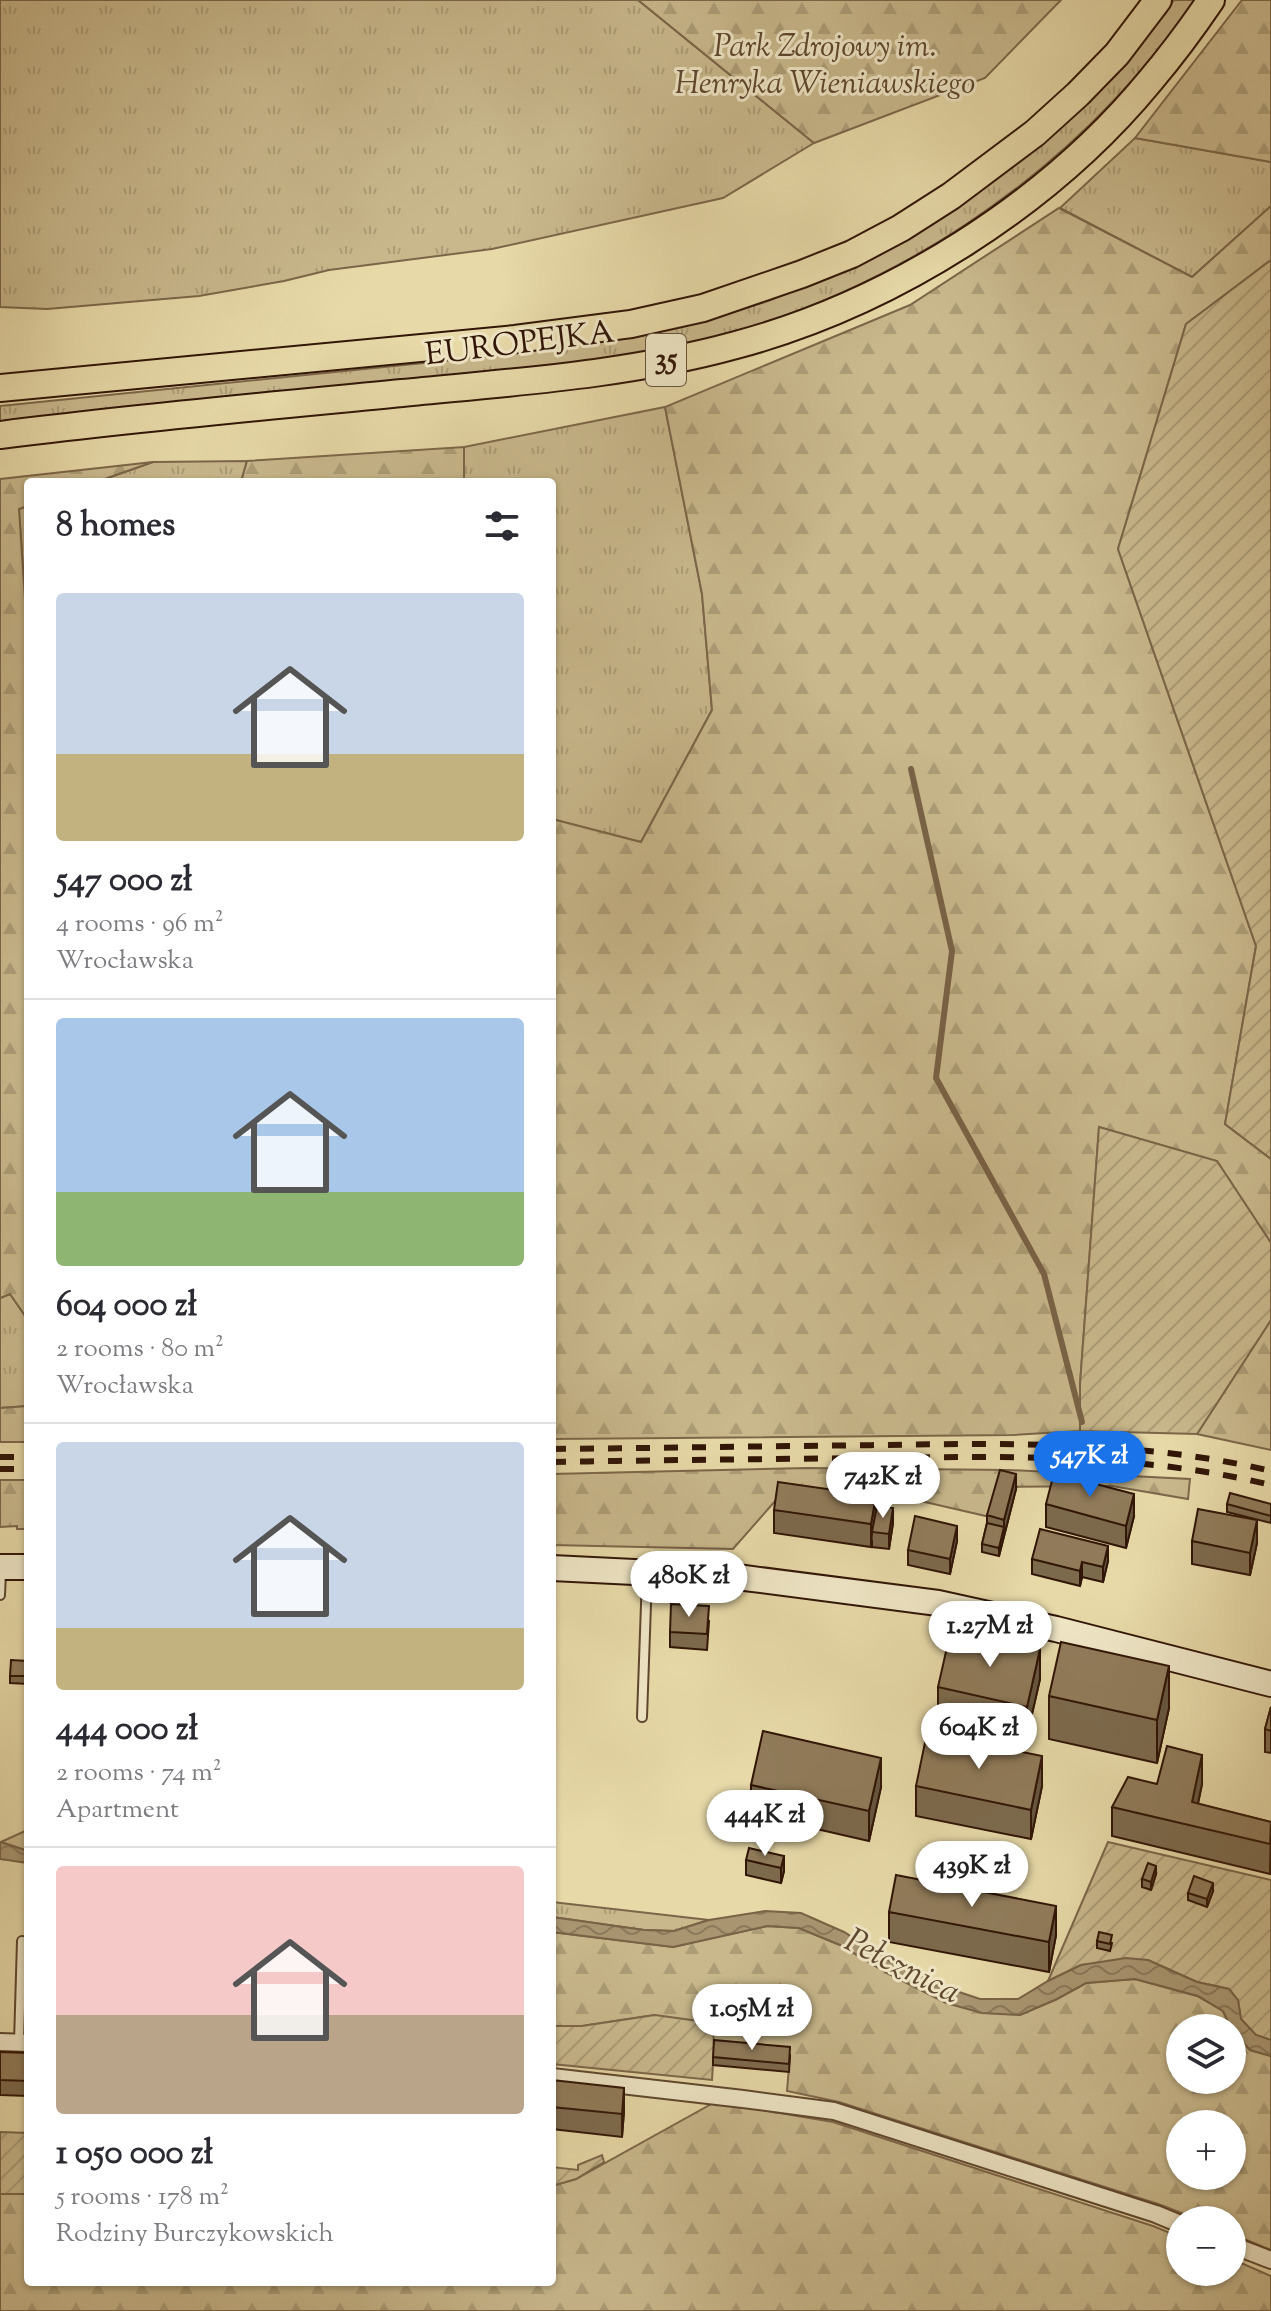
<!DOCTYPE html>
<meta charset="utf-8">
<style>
body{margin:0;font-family:"Sorts Mill Goudy",serif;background:#f7f7f7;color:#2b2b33;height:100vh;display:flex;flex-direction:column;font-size:30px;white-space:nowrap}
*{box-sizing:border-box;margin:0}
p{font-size:26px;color:#7c7c81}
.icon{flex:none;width:44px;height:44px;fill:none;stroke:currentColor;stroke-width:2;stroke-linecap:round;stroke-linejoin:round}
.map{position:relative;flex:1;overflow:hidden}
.panel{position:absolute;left:24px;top:478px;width:532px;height:1808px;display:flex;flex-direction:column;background:#fff;border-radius:8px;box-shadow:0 2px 6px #0004}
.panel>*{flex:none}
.buttons{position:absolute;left:1166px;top:2014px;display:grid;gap:16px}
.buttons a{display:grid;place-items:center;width:80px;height:80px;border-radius:50%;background:#fff;box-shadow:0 2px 6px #0004;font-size:40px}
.price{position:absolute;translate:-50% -68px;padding:0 18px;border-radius:28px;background:#fff;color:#222;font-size:26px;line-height:52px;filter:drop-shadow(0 2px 4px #0008)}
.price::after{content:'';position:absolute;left:50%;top:48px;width:24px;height:18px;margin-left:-12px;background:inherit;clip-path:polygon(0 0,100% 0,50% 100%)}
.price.on{background:#1a73e8;color:#fff}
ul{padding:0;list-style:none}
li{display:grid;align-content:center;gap:16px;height:424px;padding:0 32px}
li+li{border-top:2px solid #e1e1e2}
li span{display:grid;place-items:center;height:248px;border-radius:8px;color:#555}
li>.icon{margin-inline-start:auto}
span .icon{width:144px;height:144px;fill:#fffc;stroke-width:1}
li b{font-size:34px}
h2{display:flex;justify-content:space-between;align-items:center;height:96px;padding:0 32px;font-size:34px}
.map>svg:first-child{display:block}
</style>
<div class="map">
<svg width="1271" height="2311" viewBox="0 0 1271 2311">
<defs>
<pattern id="grass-tufts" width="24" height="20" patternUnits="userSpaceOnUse" patternTransform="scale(2)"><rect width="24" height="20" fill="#c8b88c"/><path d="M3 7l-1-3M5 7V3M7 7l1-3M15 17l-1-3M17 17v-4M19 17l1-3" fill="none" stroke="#ac9d77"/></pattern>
<pattern id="forest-firs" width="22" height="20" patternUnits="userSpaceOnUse" patternTransform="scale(2)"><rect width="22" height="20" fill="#c8b88c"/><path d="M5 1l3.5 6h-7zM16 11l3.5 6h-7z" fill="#ac9d77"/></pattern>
<pattern id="garden-furrows" width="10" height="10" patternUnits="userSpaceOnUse" patternTransform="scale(2)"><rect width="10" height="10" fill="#c8b88c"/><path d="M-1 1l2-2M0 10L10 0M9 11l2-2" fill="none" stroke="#ac9d77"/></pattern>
<pattern id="water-waves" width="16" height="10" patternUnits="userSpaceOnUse" patternTransform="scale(2)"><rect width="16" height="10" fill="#a99671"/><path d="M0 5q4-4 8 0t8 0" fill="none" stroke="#8a795b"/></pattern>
</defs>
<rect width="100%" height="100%" fill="#e7d9a8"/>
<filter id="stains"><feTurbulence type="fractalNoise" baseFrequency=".0025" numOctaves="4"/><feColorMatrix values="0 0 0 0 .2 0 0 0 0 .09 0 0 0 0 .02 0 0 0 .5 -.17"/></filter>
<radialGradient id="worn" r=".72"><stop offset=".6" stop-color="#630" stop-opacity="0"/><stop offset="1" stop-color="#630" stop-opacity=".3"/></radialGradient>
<path fill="url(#grass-tufts)" stroke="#7c6649" stroke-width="2" d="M 0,0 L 638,0 L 814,143 L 723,198 L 492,249 L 329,270 L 284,281 L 199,296 L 47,309 L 0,307 Z
M 1174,0 L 1195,0 C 1071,180 880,305 666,349 C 575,367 481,373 389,382 C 260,395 130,408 0,421 L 0,406 L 512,354 L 659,332 L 717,317 L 768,301 L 830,276 L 1141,41 Z
M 1135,138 L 1271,162 L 1271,206 L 1192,277 L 1060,208 Z
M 665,407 L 702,594 L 712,710 L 641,842 L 552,819 L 552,482 L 464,482 L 464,447 Z
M 247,461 L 241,482 L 96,482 L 153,462 Z
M 28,506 L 28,615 L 26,615 L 19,509 Z
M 10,1294 L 28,1320 L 28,1406 L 0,1408 L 0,1298 Z
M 25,1831 L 28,1837 L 28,1851 L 1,1842 Z
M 552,1902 L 709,1920 L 674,1931 L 644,1930 L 552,1917 Z"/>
<path fill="url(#forest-firs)" stroke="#7c6649" stroke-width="2" fill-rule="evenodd" d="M 638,0 L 1061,0 L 985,78 L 814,143 Z
M 1242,0 L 1271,0 L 1271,162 L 1135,138 Z
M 1271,206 L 1271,260 L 1186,324 L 1118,549 L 1256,946 L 1225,1124 L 1271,1159 L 1271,1243 L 1217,1161 L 1099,1127 L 1080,1384 L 1080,1431 L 1013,1435 L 552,1439 L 552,819 L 641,842 L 712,710 L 702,594 L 665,407 L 910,305 L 1059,208 L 1192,277 Z
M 464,447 L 464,482 L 241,482 L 247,461 Z
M 153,462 L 96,482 L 28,482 L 28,506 L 19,509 L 26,614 L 28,615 L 28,1320 L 10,1294 L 0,1298 L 0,479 Z
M 1271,1320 L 1271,1450 L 1197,1434 Z
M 28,1406 L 28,1442 L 0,1442 L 0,1408 Z
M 807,1468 L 1009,1470 L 1190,1479 L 1188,1499 L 1112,1486 L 1001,1487 L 990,1517 L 912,1499 L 776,1500 L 733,1549 L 552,1545 L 552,1474 Z
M 0,1480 L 28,1480 L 28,1529 L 17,1529 L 17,1526 L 0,1527 Z
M 767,1926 L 799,1928 L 840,1945 L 889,1974 L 1020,2015 L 1057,1999 L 1086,1983 L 1135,1979 L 1197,1996 L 1223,2011 L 1231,2028 L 1180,2028 L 1180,2080 L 1232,2080 L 1232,2029 L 1250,2050 L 1271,2056 L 1271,2250 L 1232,2234 L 1232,2220 L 1199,2220 L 1161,2205 L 839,2102 L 787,2091 L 790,2055 L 714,2048 L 654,2015 L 582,2026 L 552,2026 L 552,1932 L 673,1947 ZM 1180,2124 L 1232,2124 L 1232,2176 L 1180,2176 Z
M 715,2102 L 833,2122 L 1153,2226 L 1180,2237 L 1180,2272 L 1232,2272 L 1232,2259 L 1271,2276 L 1271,2311 L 0,2311 L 0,2194 L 28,2194 L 28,2282 L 552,2282 L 552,2186 L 576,2179 Z"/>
<path fill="url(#garden-furrows)" stroke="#7c6649" stroke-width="2" d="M 1271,260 L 1271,1159 L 1225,1124 L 1256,946 L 1118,549 L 1186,324 Z
M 1099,1127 L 1217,1161 L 1271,1243 L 1271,1320 L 1197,1434 L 1080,1431 L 1080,1384 Z
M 1108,1842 L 1271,1880 L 1271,2040 L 1256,2035 L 1241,2019 L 1238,2001 L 1229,1989 L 1197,1982 L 1148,1960 L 1081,1965 L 1048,1981 Z
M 655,2015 L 713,2023 L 714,2048 L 712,2080 L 552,2064 L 552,2026 L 582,2026 Z
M 0,2132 L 28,2133 L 28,2194 L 0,2194 Z
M 602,2155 L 604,2162 L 576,2179 L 552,2186 L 552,2167 L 578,2170 L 578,2165 Z"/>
<path fill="url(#water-waves)" stroke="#796246" stroke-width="2" d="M 0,1842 L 28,1851 L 28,1863 L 0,1859 Z
M 765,1911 L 801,1913 L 844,1932 L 894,1964 L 950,1989 L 980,1999 L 1018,1999 L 1048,1981 L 1081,1965 L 1126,1958 L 1148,1960 L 1197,1982 L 1229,1989 L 1238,2000 L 1241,2019 L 1256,2035 L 1271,2040 L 1271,2056 L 1250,2050 L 1232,2030 L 1223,2011 L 1198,1996 L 1135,1979 L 1086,1983 L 1057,1999 L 1020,2015 L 982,2013 L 946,2003 L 889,1974 L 840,1945 L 799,1928 L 767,1926 L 673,1947 L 552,1932 L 552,1917 L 644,1930 L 674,1931 L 709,1920 Z"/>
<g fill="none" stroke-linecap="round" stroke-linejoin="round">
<path stroke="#796246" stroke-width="6" d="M 911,769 L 952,951 L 936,1078 L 1044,1274 L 1082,1422"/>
<g stroke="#5e462e" stroke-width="12">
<path id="service" d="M 0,1595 L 1,1572
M 642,1717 L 647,1576
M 19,2042 L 22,1941"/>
</g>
<g stroke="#5e462e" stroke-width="20">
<path id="minor" d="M 0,2042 L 28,2043
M 552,2077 L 743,2099 L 834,2111 L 1156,2214 L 1180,2224
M 1232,2245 L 1271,2260"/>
</g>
<g stroke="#311506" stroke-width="28">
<path id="secondary" d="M 0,1567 L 28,1567
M 552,1568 L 737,1577 L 938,1603 L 1056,1629 L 1271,1684"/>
</g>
<g stroke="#311506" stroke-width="30">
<path id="primary" d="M 0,388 L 515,339 L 631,324 L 703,308 L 802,274 L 852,254 L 901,228 L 951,196 L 1035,133 L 1078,94 L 1117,54 L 1158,0
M 0,435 C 134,418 268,406 402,393 C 513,382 627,375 736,345 C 890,304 1048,205 1150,81 C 1172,55 1192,28 1211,0"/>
</g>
<use href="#service" stroke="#efe6c6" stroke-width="8"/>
<use href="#minor" stroke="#efe6c6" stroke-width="16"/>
<use href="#secondary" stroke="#efe6c6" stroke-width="24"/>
<use href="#primary" stroke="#e7d9a8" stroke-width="26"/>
<path stroke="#311506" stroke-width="6" stroke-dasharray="14 14" stroke-linecap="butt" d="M 552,1449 C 663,1448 774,1446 885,1445 C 1014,1443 1145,1441 1271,1471
M 0,1457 L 28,1457
M 552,1462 C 661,1460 770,1459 879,1458 C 1011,1456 1143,1454 1271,1485
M 0,1469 L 28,1469"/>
</g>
<path fill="#7c6a4d" stroke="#311506" stroke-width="2" d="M 1016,1489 L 999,1556 L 982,1552 L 982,1544 L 987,1523 L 987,1515 Z
M 1046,1504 L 1134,1516 L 1126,1548 L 1046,1527 Z
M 1227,1504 L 1271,1504 L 1271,1523 L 1227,1512 Z
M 774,1510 L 876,1511 L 893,1523 L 889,1549 L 872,1547 L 872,1540 L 871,1547 L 774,1533 Z
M 957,1541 L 950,1574 L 908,1565 L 908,1550 Z
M 1192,1541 L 1257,1543 L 1250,1575 L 1192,1564 Z
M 1032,1559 L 1108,1561 L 1103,1582 L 1082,1577 L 1080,1586 L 1032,1574 Z
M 709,1621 L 707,1650 L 670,1647 L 670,1632 Z
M 971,1639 L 1040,1679 L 1027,1736 L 938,1717 L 938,1687 Z
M 28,1661 L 28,1684 L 10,1683 L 10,1676 Z
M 1049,1696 L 1169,1708 L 1157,1763 L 1049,1739 Z
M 1271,1707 L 1271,1753 L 1265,1752 L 1265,1729 Z
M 1157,1784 L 1202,1784 L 1198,1804 L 1271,1822 L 1270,1874 L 1112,1836 L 1112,1807 Z
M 751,1785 L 881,1787 L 869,1841 L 751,1814 Z
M 916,1786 L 1042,1786 L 1031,1839 L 916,1816 Z
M 784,1856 L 784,1871 L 781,1883 L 746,1875 L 746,1860 Z
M 1156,1874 L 1151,1890 L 1142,1887 L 1142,1879 Z
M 1213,1891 L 1207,1907 L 1188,1900 L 1188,1893 Z
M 889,1912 L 1056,1935 L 1049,1972 L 889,1942 Z
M 1097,1941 L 1112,1943 L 1110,1951 L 1097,1948 Z
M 0,2052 L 28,2053 L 28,2096 L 0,2095 Z
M 790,2055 L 789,2072 L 713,2065 L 713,2057 Z
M 552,2080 L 624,2111 L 622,2137 L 552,2129 Z"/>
<path fill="#65563f" stroke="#311506" stroke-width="2" d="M 1016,1474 L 1016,1489 L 999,1556 L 999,1548 L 1004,1527 L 1004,1520 Z
M 1134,1494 L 1134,1516 L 1126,1548 L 1126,1526 Z
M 876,1496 L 876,1519 L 872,1532 L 871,1547 L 871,1524 Z
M 893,1508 L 893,1523 L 889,1549 L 889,1534 Z
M 1257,1520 L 1257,1543 L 1250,1575 L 1250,1553 Z
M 957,1526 L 957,1541 L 950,1574 L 950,1559 Z
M 1108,1546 L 1108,1561 L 1103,1582 L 1103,1567 Z
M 1082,1562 L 1082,1577 L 1080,1586 L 1080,1571 Z
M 1040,1649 L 1040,1679 L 1027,1736 L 1027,1707 Z
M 1169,1666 L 1169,1708 L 1157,1763 L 1157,1720 Z
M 1202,1755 L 1202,1784 L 1193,1826 L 1192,1802 Z
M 1042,1756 L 1042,1786 L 1031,1839 L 1031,1810 Z
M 881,1758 L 881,1787 L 869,1841 L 869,1811 Z
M 784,1856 L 784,1871 L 781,1883 L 781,1868 Z
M 1156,1866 L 1156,1874 L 1151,1890 L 1151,1882 Z
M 1213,1883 L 1213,1891 L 1207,1907 L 1207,1899 Z
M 1056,1906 L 1056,1935 L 1049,1972 L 1049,1942 Z
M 624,2088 L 624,2111 L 622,2137 L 622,2114 Z"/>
<path fill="#907b5a" stroke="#311506" stroke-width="2" d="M 1000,1470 L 1016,1474 L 1004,1520 L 987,1515 Z
M 1054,1473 L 1134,1494 L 1126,1526 L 1046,1504 Z
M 778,1482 L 876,1496 L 871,1524 L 774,1510 Z
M 1230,1493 L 1271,1504 L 1271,1516 L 1227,1504 Z
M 877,1506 L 893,1508 L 889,1534 L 872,1532 Z
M 1198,1509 L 1257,1520 L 1250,1553 L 1192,1541 Z
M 915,1516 L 957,1526 L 950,1559 L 908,1550 Z
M 987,1523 L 1004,1527 L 999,1548 L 982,1544 Z
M 1040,1529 L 1108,1546 L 1103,1567 L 1082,1562 L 1080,1571 L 1032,1559 Z
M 671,1604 L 709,1606 L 707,1634 L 670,1632 Z
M 950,1634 L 971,1639 L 973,1634 L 1040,1649 L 1027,1707 L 938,1687 Z
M 1061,1642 L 1169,1666 L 1157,1720 L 1049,1696 Z
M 11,1660 L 28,1661 L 28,1676 L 10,1676 Z
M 1271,1707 L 1271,1731 L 1265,1729 Z
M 763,1731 L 881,1758 L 869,1811 L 751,1785 Z
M 927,1733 L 1042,1756 L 1031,1810 L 916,1786 Z
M 1167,1746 L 1202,1755 L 1192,1802 L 1271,1822 L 1270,1844 L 1112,1807 L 1128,1777 L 1157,1784 Z
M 749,1848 L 784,1856 L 781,1868 L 746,1860 Z
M 1148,1863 L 1156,1866 L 1151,1882 L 1142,1879 Z
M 896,1875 L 1056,1906 L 1049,1942 L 889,1912 Z
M 1194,1876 L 1213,1883 L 1207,1899 L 1188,1893 Z
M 1099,1932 L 1112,1935 L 1110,1944 L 1097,1941 Z
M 714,2040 L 790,2047 L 789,2064 L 713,2057 Z
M 0,2052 L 28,2053 L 28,2081 L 0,2080 Z
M 552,2080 L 624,2088 L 622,2114 L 552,2107 Z"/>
<g text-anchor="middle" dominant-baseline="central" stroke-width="6" stroke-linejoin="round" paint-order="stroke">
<rect fill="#efe6c6" stroke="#6a5440" stroke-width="2" x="646" y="334" width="40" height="52" rx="6"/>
<g font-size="30" font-weight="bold" fill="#311506">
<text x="666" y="360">35</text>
</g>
<g font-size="32" font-style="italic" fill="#5e462e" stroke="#efe6c6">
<text x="825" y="48">Park Zdrojowy im.<tspan x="825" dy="37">Henryka Wieniawskiego</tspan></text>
</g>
<g font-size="32" fill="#311506" stroke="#efe6c6">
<text transform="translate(520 345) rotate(-7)">EUROPEJKA</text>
</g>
<g font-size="34" font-style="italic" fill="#614931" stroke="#efe6c6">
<text transform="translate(902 1968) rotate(27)">Pełcznica</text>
</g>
</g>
<rect width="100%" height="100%" filter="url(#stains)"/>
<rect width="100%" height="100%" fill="url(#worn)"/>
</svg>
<div class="buttons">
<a><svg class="icon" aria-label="layers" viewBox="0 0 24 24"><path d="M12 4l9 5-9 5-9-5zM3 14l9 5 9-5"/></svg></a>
<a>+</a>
<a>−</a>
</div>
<b class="price on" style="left:1090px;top:1499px">547K zł</b>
<b class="price" style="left:883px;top:1520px">742K zł</b>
<b class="price" style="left:689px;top:1619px">480K zł</b>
<b class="price" style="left:990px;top:1669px">1.27M zł</b>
<b class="price" style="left:979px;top:1771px">604K zł</b>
<b class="price" style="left:765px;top:1858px">444K zł</b>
<b class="price" style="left:972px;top:1909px">439K zł</b>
<b class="price" style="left:752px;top:2052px">1.05M zł</b>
<section class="panel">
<h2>8 homes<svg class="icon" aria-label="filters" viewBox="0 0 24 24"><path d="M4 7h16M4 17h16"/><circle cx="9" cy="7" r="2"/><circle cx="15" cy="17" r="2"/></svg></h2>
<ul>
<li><span style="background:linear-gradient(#c9d6e8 65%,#c2b280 0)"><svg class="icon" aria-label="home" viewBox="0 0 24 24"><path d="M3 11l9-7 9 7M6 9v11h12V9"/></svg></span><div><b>547 000 zł</b><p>4 rooms · 96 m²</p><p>Wrocławska</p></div></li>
<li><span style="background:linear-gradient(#a9c7e8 70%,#8fb573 0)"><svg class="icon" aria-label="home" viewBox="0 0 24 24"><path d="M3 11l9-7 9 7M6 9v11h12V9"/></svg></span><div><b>604 000 zł</b><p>2 rooms · 80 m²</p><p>Wrocławska</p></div></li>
<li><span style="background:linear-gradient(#c9d6e8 75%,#c2b280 0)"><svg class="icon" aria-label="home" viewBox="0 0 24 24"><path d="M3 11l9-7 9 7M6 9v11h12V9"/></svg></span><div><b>444 000 zł</b><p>2 rooms · 74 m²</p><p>Apartment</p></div></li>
<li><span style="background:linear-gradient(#f6c9c9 60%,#b9a48a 0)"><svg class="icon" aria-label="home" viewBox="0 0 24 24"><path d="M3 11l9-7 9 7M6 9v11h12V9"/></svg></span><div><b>1 050 000 zł</b><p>5 rooms · 178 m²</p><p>Rodziny Burczykowskich</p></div></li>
</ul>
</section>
</div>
